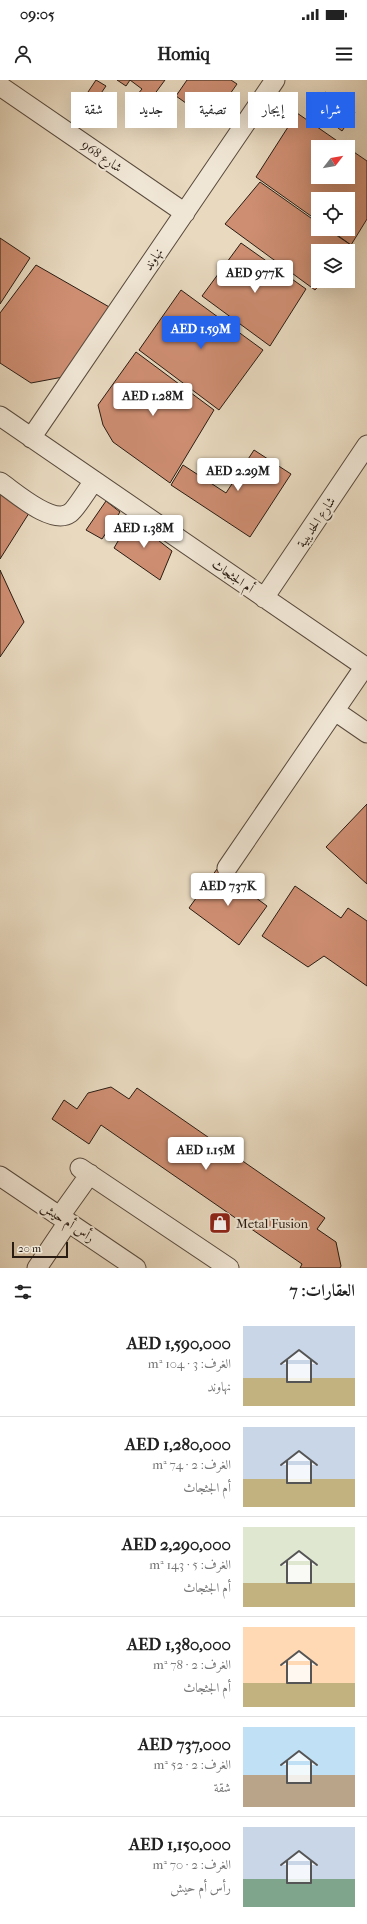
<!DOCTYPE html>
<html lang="ar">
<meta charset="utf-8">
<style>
body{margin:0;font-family:"IM FELL French Canon",Amiri,serif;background:#f6f6f6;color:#222;direction:rtl;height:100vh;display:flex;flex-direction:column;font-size:15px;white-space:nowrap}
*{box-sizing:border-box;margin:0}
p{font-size:13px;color:#767676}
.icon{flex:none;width:22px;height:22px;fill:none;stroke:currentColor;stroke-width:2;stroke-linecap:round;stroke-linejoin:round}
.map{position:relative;height:1188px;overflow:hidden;direction:ltr}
.drawer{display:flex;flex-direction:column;background:#fff;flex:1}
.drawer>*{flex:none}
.guide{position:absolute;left:12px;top:12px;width:343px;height:36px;direction:rtl;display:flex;gap:8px}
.needle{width:26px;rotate:59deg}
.buttons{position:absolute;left:311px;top:60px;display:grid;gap:8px}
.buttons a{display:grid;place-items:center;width:44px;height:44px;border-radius:0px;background:#fff;box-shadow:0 4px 16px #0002;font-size:20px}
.scale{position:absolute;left:12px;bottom:10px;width:56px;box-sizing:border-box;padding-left:4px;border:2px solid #291c13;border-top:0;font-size:11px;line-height:14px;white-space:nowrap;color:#291c13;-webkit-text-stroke:3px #f0e6d5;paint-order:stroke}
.price{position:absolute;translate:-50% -34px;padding:0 9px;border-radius:4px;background:#fff;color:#222;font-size:13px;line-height:26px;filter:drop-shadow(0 1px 2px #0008)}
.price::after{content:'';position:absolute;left:50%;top:24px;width:12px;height:9px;margin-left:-6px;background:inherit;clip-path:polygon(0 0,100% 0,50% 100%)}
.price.current{background:#2563eb;color:#fff}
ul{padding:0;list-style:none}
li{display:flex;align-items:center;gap:12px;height:100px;padding:0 12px}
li+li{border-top:1px solid #e0e0e0}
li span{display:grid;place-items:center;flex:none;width:112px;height:80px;border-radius:0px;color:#555}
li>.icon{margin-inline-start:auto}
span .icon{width:48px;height:48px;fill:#fffc;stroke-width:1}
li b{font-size:17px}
h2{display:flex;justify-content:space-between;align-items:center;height:48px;padding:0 12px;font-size:17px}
.pill{padding:0 14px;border-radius:0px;background:#fff;box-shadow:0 4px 16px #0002;font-size:14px;line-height:36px}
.pill.current{background:#2563eb;color:#fff}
.status{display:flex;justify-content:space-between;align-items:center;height:28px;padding:0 20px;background:#fff;direction:ltr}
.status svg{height:11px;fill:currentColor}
header{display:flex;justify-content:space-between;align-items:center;height:52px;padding:0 12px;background:#fff;font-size:18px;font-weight:700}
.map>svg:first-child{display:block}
</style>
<div class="status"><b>09:05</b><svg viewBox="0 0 49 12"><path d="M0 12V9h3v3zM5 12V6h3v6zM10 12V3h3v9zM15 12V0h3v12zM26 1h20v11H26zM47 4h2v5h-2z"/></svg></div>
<header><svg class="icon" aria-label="menu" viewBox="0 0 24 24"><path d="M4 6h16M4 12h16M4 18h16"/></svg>Homiq<svg class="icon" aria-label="person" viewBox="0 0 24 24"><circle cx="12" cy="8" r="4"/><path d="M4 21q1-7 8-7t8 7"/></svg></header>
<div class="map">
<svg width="367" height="1188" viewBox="0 0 367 1188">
<rect width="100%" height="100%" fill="#e8d9bf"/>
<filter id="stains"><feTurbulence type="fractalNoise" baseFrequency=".005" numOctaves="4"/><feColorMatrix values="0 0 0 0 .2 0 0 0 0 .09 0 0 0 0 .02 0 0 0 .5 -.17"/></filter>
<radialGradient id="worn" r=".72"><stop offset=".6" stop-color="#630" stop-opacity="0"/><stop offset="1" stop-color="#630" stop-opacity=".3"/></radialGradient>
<path fill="#ce8e72" stroke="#291c13" d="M 96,0 L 106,6 L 95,22 L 86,15 Z
M 117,0 L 165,0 L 148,23 L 137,15 L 142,9 L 130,0 L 126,6 Z
M 187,0 L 231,0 L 237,4 L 211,41 L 176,16 Z
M 325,12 L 355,32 L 342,51 L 312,28 Z
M 297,33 L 346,67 L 318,67 L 318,97 L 348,97 L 348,68 L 367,81 L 367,139 L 351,165 L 329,149 L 348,149 L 348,119 L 318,119 L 318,141 L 256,97 Z
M 260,102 L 318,143 L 318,149 L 327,149 L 351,165 L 346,171 L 318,171 L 318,201 L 323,201 L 315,210 L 225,144 Z
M 0,158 L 30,178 L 0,224 Z
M 241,163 L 306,209 L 270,266 L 202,216 Z
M 36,185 L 111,228 L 63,297 L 31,303 L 0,283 L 0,233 Z
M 181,210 L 263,270 L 219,330 L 139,270 Z
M 136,272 L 214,330 L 170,403 L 113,362 L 103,345 L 98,325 Z
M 254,370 L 291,394 L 250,457 L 171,405 L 183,385 L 226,413 Z
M 0,410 L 31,430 L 0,479 Z
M 106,421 L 120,432 L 102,459 L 86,450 Z
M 131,439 L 172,471 L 160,500 L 114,468 Z
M 0,490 L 24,542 L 0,577 Z
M 367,724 L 367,804 L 326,767 Z
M 217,789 L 267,826 L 239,865 L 189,828 Z
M 295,806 L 341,838 L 348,828 L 367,841 L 367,906 L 324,876 L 308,887 L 262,856 Z
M 111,1007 L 129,1019 L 137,1008 L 325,1138 L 317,1149 L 336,1162 L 341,1186 L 340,1188 L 300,1188 L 302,1184 L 101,1045 L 89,1064 L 52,1039 L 64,1020 L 77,1029 L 88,1013 Z"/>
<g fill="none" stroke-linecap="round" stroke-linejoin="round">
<g stroke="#594b3e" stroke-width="21">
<path id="minor" d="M 0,6 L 185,133
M 0,336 L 367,588
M 31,358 L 275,0
M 0,402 C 15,412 52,446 70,433 C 76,429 89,407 94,401
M 264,518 L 367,365
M 335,631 L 367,653
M 227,788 L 365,586
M 80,1088 L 229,1188
M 0,1096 L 136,1188
M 60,1136 L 90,1094
M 37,1188 L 68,1142"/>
</g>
<use href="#minor" stroke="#f0e6d5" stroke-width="19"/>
</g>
<defs>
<g id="shop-square" transform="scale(1.15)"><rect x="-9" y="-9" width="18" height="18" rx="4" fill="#8f2418" stroke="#f0e6d5"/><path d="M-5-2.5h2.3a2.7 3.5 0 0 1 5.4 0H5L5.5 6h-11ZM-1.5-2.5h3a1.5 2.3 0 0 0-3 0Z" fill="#fff"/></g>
</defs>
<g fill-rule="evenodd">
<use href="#shop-square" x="220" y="1143"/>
</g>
<g text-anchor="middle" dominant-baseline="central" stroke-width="4" stroke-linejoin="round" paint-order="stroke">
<g font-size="13" fill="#291c13" stroke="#f0e6d5">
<text transform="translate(102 76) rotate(34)">شارع 968</text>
<text transform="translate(153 179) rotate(-56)">نهاوند</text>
<text transform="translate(316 442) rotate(-56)">شارع الحديبية</text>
<text transform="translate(233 496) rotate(35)">أم الجثجاث</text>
<text transform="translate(68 1142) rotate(34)">رأس أم حيش</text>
</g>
<g font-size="13" fill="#291c13" stroke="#f0e6d5" text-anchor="start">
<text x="236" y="1143">Metal Fusion</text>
</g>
</g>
<rect width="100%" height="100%" filter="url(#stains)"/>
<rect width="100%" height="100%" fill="url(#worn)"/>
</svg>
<div class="buttons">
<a><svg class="needle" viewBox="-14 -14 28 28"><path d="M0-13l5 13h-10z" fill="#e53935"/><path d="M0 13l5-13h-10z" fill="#767676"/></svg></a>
<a><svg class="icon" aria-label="locate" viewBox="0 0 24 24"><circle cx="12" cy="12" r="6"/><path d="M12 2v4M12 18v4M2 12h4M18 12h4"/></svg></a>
<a><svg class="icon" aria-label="layers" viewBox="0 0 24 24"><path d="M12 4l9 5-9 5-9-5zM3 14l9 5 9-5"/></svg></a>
</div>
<div class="scale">20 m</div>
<b class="price" style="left:255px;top:214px">AED 977K</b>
<b class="price current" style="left:201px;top:270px">AED 1.59M</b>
<b class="price" style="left:153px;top:337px">AED 1.28M</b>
<b class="price" style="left:238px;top:412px">AED 2.29M</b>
<b class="price" style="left:144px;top:469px">AED 1.38M</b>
<b class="price" style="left:228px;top:827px">AED 737K</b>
<b class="price" style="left:206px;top:1091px">AED 1.15M</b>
<div class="guide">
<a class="pill current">شراء</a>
<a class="pill">إيجار</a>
<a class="pill">تصفية</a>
<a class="pill">جديد</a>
<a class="pill">شقة</a>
</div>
</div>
<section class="drawer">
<h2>العقارات: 7<svg class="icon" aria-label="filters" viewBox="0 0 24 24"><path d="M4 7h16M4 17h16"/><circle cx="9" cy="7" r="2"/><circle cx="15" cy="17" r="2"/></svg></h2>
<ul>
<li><span style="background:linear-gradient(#c9d6e8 65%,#c2b280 0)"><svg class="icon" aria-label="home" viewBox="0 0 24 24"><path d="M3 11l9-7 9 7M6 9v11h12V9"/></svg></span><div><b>AED 1,590,000</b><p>الغرف: 3 · 104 m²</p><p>نهاوند</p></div></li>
<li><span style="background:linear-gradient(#c9d6e8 65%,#c2b280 0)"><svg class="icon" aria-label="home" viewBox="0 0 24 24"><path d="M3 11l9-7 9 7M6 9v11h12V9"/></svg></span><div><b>AED 1,280,000</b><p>الغرف: 2 · 74 m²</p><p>أم الجثجاث</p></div></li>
<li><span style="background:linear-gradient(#dfe7d0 70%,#c2b280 0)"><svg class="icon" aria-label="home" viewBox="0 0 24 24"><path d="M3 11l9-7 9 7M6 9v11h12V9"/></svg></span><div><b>AED 2,290,000</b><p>الغرف: 5 · 143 m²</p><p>أم الجثجاث</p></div></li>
<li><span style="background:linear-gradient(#ffd9b3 70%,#c2b280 0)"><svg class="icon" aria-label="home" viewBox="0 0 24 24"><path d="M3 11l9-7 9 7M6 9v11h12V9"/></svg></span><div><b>AED 1,380,000</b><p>الغرف: 2 · 78 m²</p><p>أم الجثجاث</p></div></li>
<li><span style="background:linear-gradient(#bfe0f5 60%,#b9a48a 0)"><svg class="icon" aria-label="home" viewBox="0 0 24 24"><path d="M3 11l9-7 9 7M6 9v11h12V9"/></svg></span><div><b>AED 737,000</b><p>الغرف: 2 · 52 m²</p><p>شقة</p></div></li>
<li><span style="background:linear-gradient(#c9d6e8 65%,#7fa58c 0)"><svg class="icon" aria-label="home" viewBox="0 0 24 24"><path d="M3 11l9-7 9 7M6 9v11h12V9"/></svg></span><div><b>AED 1,150,000</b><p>الغرف: 2 · 70 m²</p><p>رأس أم حيش</p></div></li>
</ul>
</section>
